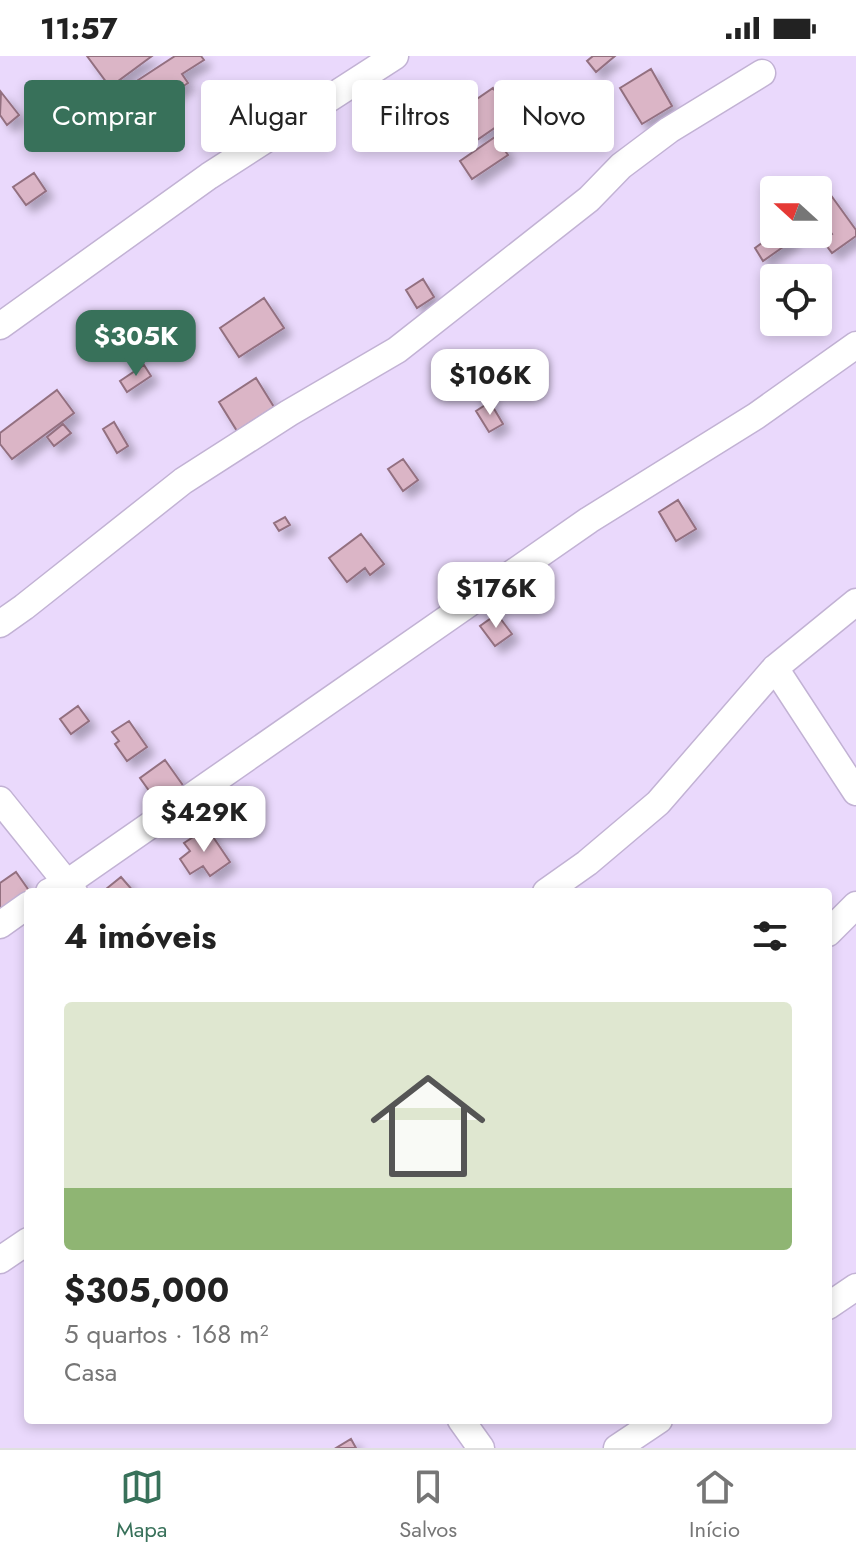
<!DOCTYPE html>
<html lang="pt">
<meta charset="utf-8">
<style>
body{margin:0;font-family:Jost,sans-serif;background:#f6f6f6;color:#222;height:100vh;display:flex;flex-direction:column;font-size:30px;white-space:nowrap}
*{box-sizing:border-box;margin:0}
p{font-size:26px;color:#767676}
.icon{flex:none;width:44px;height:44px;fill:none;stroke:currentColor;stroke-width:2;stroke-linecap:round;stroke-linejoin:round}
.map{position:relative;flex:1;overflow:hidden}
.drawer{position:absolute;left:24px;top:832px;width:808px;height:536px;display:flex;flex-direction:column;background:#fff;border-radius:8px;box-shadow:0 4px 12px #0003}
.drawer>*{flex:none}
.banner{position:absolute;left:24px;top:24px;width:808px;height:72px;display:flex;gap:16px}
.needle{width:52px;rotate:291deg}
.fabs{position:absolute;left:760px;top:120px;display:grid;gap:16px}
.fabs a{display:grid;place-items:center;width:72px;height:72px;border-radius:8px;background:#fff;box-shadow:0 4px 12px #0003;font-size:40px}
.price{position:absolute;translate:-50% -68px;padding:0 18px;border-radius:16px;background:#fff;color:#222;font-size:26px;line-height:52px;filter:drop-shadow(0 2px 4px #0008)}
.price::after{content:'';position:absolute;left:50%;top:48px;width:24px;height:18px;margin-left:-12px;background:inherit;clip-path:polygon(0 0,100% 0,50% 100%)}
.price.on{background:#38715a;color:#fff}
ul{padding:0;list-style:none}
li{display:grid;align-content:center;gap:16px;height:424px;padding:0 40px}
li+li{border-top:2px solid #e0e0e0}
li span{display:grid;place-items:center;height:248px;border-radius:8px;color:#555}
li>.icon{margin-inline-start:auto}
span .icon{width:144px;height:144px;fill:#fffc;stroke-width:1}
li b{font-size:34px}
h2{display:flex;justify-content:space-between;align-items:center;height:96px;padding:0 40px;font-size:34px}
.pill{padding:0 28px;border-radius:8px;background:#fff;box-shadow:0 4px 12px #0003;font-size:28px;line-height:72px}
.pill.on{background:#38715a;color:#fff}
.status{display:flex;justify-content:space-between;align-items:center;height:56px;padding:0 40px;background:#fff;direction:ltr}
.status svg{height:22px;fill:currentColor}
.dock{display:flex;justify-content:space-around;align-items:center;height:112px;border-top:2px solid #e0e0e0;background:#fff;font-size:22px;color:#767676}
.dock a{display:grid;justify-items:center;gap:4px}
.dock .on{color:#38715a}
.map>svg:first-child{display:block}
</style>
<div class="status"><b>11:57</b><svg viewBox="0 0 49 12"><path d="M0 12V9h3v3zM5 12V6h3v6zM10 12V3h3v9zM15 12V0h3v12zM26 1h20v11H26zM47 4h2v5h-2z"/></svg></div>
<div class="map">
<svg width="856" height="1392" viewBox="0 0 856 1392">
<defs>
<filter id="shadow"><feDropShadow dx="7" dy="7" stdDeviation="4" flood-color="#0004"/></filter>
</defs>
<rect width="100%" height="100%" fill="#ead9fc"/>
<path fill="#dbb5c6" stroke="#937080" stroke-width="2" filter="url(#shadow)" d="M 87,0 L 152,0 L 110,31 Z
M 175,0 L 201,0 L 204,4 L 182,18 L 188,27 L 145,55 L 129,30 Z
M 593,0 L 615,0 L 596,16 L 587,5 Z
M 651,13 L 672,50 L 642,68 L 620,32 Z
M 493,32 L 512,60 L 477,84 L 458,56 Z
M 1,36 L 19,59 L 7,69 L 0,59 Z
M 495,81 L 508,99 L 472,123 L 460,105 Z
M 34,117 L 46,135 L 26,149 L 13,131 Z
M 830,138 L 856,174 L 856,180 L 832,197 L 823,185 L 832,178 L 822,164 L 818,167 L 818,147 Z
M 774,178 L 789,178 L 793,184 L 763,205 L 755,192 Z
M 423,223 L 434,241 L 417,252 L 406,234 Z
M 264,242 L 284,272 L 239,301 L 220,272 Z
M 144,309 L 151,320 L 127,336 L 120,325 Z
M 256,322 L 274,351 L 237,375 L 219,346 Z
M 57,334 L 74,357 L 12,403 L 0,388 L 0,377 Z
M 490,346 L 503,368 L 489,376 L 476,355 Z
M 114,366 L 128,390 L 117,397 L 103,373 Z
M 63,368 L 71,377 L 54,390 L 47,381 Z
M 403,403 L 418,424 L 403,435 L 388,413 Z
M 678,444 L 696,473 L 676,485 L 659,456 Z
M 285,461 L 290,469 L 279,475 L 274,467 Z
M 361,478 L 384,508 L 370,519 L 365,512 L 347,526 L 329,502 Z
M 497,558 L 512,578 L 495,590 L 480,570 Z
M 78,650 L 89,665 L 71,678 L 60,663 Z
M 129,665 L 147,691 L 127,705 L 115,688 L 119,685 L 112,676 Z
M 165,704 L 187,735 L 162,753 L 140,722 Z
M 207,772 L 230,806 L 210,820 L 203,810 L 190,818 L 180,803 L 190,795 L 184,787 Z
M 16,816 L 30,836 L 2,855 L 0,852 L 0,827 Z
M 121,821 L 134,836 L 109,836 L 106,833 Z
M 351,1383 L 356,1392 L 336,1392 Z"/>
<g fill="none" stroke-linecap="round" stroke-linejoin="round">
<g stroke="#c2b2d4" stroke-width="29">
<path id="minor" d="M 0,270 L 209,120 L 395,0
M 0,568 L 24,551 L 183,425 L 289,357 L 397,294 L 589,143 L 621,110 L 669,74 L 762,17
M 775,612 L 856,736
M 0,744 L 74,836
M 49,836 L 67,827 L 589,464 L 756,360 L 856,289
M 546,836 L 587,807 L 658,747 L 775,612 L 856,546
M 0,869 L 28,849
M 828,877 L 856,849
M 0,1204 L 28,1185
M 828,1250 L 856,1231
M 461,1364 L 481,1392
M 617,1392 L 659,1364"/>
</g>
<use href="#minor" stroke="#fff" stroke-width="26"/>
</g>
</svg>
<div class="fabs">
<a><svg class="needle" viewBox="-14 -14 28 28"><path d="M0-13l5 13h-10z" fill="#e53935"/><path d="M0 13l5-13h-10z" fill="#767676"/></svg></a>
<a><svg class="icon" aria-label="locate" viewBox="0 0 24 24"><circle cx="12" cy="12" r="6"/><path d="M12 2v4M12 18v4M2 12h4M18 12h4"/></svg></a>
</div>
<b class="price on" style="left:136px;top:322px">$305K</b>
<b class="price" style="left:490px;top:361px">$106K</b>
<b class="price" style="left:496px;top:574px">$176K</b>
<b class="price" style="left:204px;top:798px">$429K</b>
<div class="banner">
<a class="pill on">Comprar</a>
<a class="pill">Alugar</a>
<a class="pill">Filtros</a>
<a class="pill">Novo</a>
</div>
<section class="drawer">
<h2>4 imóveis<svg class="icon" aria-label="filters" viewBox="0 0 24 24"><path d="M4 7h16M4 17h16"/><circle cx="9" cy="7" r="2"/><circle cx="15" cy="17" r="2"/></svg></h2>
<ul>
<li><span style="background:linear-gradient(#dfe7d0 75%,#8fb573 0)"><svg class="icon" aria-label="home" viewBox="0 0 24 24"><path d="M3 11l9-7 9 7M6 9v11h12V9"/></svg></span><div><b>$305,000</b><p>5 quartos · 168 m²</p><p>Casa</p></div></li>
</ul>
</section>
</div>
<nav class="dock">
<a class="on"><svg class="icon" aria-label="map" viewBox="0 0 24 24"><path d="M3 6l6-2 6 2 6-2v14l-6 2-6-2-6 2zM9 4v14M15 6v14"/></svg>Mapa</a>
<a><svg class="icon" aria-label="saved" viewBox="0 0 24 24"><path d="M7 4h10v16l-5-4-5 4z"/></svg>Salvos</a>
<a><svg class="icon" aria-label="home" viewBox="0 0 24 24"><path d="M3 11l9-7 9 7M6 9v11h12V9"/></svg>Início</a>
</nav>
